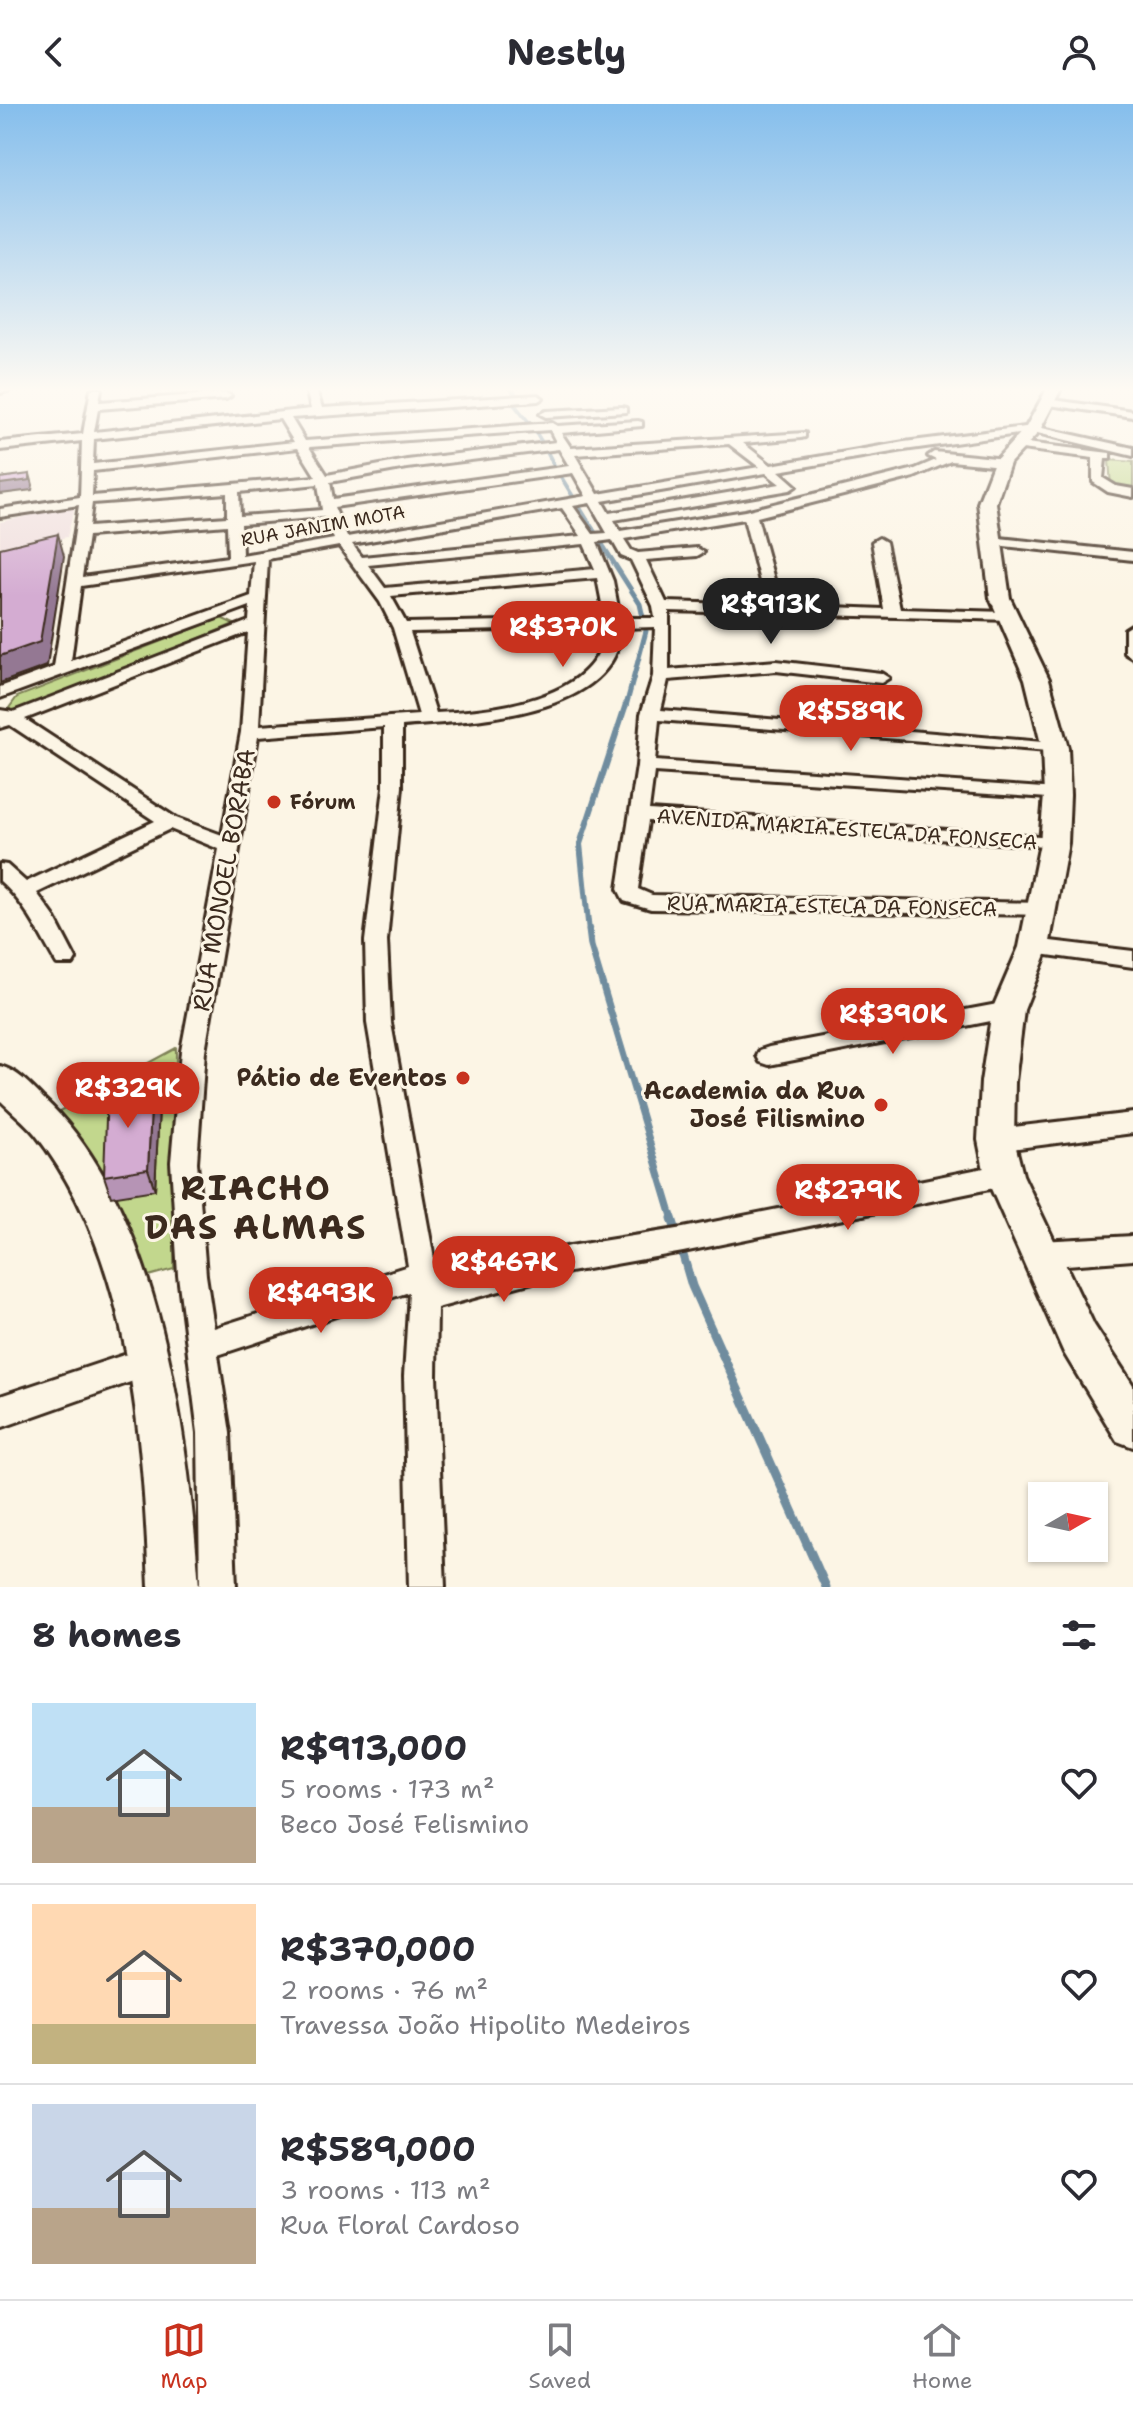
<!DOCTYPE html>
<meta charset="utf-8">
<style>
body{margin:0;font-family:"Shantell Sans",sans-serif;background:#f2f2f3;color:#2b2b33;height:100vh;display:flex;flex-direction:column;font-size:30px;white-space:nowrap}
*{box-sizing:border-box;margin:0}
p{font-size:26px;color:#7c7c81}
.icon{flex:none;width:44px;height:44px;fill:none;stroke:currentColor;stroke-width:2;stroke-linecap:round;stroke-linejoin:round}
.map{position:relative;height:1483px;overflow:hidden}
.sheet{display:flex;flex-direction:column;background:#fff;flex:1}
.sheet>*{flex:none}
.needle{width:52px;rotate:81deg}
.tools{position:absolute;left:1028px;top:1378px;display:grid;gap:16px}
.tools a{display:grid;place-items:center;width:80px;height:80px;border-radius:0px;background:#fff;box-shadow:0 2px 6px #0004;font-size:40px}
.price{position:absolute;translate:-50% -68px;padding:0 18px;border-radius:28px;background:#c8321e;color:#fff;font-size:26px;line-height:52px;filter:drop-shadow(0 2px 4px #0008)}
.price::after{content:'';position:absolute;left:50%;top:48px;width:24px;height:18px;margin-left:-12px;background:inherit;clip-path:polygon(0 0,100% 0,50% 100%)}
.price.on{background:#222;color:#fff}
ul{padding:0;list-style:none}
li{display:flex;align-items:center;gap:24px;height:200px;padding:0 32px}
li+li{border-top:2px solid #e1e1e2}
li span{display:grid;place-items:center;flex:none;width:224px;height:160px;border-radius:0px;color:#555}
li>.icon{margin-inline-start:auto}
span .icon{width:96px;height:96px;fill:#fffc;stroke-width:1}
li b{font-size:34px}
h2{display:flex;justify-content:space-between;align-items:center;height:96px;padding:0 32px;font-size:34px}
header{display:flex;justify-content:space-between;align-items:center;height:104px;padding:0 32px;background:#fff;font-size:36px;font-weight:700}
.dock{display:flex;justify-content:space-around;align-items:center;height:112px;border-top:2px solid #e1e1e2;background:#fff;font-size:22px;color:#7c7c81}
.dock a{display:grid;justify-items:center;gap:4px}
.dock .on{color:#c8321e}
.map>svg:first-child{display:block}
</style>
<header><svg class="icon" aria-label="back" viewBox="0 0 24 24"><path d="M15 5l-7 7 7 7"/></svg>Nestly<svg class="icon" aria-label="person" viewBox="0 0 24 24"><circle cx="12" cy="8" r="4"/><path d="M4 21q1-7 8-7t8 7"/></svg></header>
<div class="map">
<svg width="1133" height="1483" viewBox="0 0 1133 1483">
<rect width="100%" height="100%" fill="#fcf5e5"/>
<filter id="ink" filterUnits="userSpaceOnUse"><feTurbulence type="fractalNoise" baseFrequency=".0125" numOctaves="2"/><feDisplacementMap in="SourceGraphic" scale="16" xChannelSelector="R" yChannelSelector="G"/><feConvolveMatrix kernelMatrix="1 2 1 2 8 2 1 2 1" color-interpolation-filters="sRGB"/></filter>
<g filter="url(#ink)">
<path fill="#f0dfdf" d="M 75,402 L 67,433 L 0,449 L 0,418 Z"/>
<path fill="#c2d78d" stroke="#7e8056" stroke-width="2" d="M 1109,356 L 1133,358 L 1133,384 L 1111,382 Z
M 221,514 L 234,520 L 26,605 L 14,607 L 9,604 L 17,593 Z
M 176,944 L 174,1165 L 141,1174 L 83,1043 L 59,1007 Z"/>
<g fill="none" stroke-linecap="round" stroke-linejoin="round">
<path stroke="#6f8c9e" stroke-width="4" d="M 511,285 L 518,293
M 513,299 L 531,321
M 533,324 L 544,342
M 546,346 L 557,367
M 558,368 L 593,425"/>
<path stroke="#6f8c9e" stroke-width="5" d="M 591,423 L 597,432
M 598,434 L 640,500 L 646,527 L 626,602"/>
<path stroke="#6f8c9e" stroke-width="6" d="M 589,828 L 580,740 L 626,600"/>
<path stroke="#6f8c9e" stroke-width="7" d="M 589,826 L 591,842 L 673,1116"/>
<path stroke="#6f8c9e" stroke-width="9" d="M 672,1114 L 677,1130
M 680,1141 L 692,1182 L 826,1483"/>
<g stroke="#3b2a1e" stroke-width="6">
<path id="street" d="M 0,285 L 14,285 L 0,289 Z
M 91,285 L 101,285 L 99,298 L 226,289 L 231,292 L 226,295 L 98,305 L 94,328 L 311,305 L 306,285 L 316,285 L 322,304 L 538,291 L 543,294 L 538,297 L 291,314 L 305,337 L 552,319 L 557,322 L 638,317 L 642,318 L 642,322 L 561,329 L 571,344 L 805,329 L 805,333 L 801,334 L 743,339 L 771,361 L 904,338 L 1033,322 L 1133,344 L 1133,352 L 1033,328 L 904,346 L 779,367 L 796,382 L 790,386 L 614,416 L 620,427 L 745,407 L 915,365 L 936,356 L 928,352 L 934,348 L 1006,355 L 1008,358 L 1002,362 L 951,357 L 914,373 L 757,413 L 781,501 L 884,505 L 872,438 L 879,434 L 886,438 L 900,505 L 1006,508 L 1014,513 L 1011,516 L 669,507 L 669,566 L 776,557 L 881,569 L 889,574 L 881,579 L 776,567 L 668,576 L 661,606 L 1055,639 L 1064,644 L 1061,648 L 659,616 L 655,657 L 1057,685 L 1064,687 L 1066,691 L 1064,695 L 654,668 L 649,706 L 1054,733 L 1064,739 L 1061,743 L 648,717 L 638,785 L 652,791 L 1043,799 L 1051,801 L 1054,806 L 1051,811 L 651,805 L 624,797 L 618,785 L 637,662 L 641,610 L 653,572 L 655,523 L 621,524 C 618,614 468,617 402,622 L 402,683 L 387,837 L 391,919 L 438,1177 L 570,1142 L 683,1124 L 1004,1060 L 1013,1063 L 1017,1071 L 1013,1079 L 1004,1082 L 683,1148 L 570,1168 L 437,1204 L 436,1272 L 445,1483 L 409,1483 L 404,1272 L 409,1188 L 218,1251 L 230,1329 L 236,1483 L 200,1483 L 198,1329 L 178,1171 L 171,1058 L 181,947 L 219,745 L 170,725 L 37,789 L 53,811 L 76,855 L 73,860 L 57,860 C 39,830 27,801 0,777 L 0,760 L 7,761 L 26,778 L 155,717 L 10,621 L 0,624 L 0,606 L 13,608 L 249,517 L 250,502 L 0,594 L 0,583 L 54,563 L 79,401 L 0,413 L 0,405 L 80,393 L 82,337 L 0,346 L 0,338 L 83,330 ZM 280,315 L 294,338 L 93,360 L 94,335 ZM 550,326 L 556,338 L 407,356 L 327,371 L 309,343 ZM 729,340 L 759,363 L 598,390 L 575,351 ZM 298,344 L 316,373 L 92,392 L 93,367 ZM 559,345 L 569,362 L 333,395 L 330,378 L 407,364 ZM 573,369 L 586,392 L 347,433 L 334,403 ZM 766,369 L 780,380 L 609,409 L 602,397 ZM 318,380 L 322,406 L 240,412 L 239,388 ZM 227,389 L 227,413 L 89,423 L 92,399 ZM 590,399 L 607,429 L 593,430 L 573,402 ZM 562,404 L 581,432 L 362,453 L 352,440 ZM 324,413 L 334,435 L 242,451 L 241,420 ZM 744,415 L 766,501 L 666,498 L 646,456 L 697,452 L 704,448 L 697,444 L 638,449 L 631,446 L 624,435 ZM 227,421 L 228,453 L 82,473 L 88,432 ZM 612,436 L 621,452 L 631,456 L 653,502 L 655,514 L 620,514 L 613,477 L 597,438 ZM 584,440 L 595,465 L 385,484 L 368,461 ZM 339,442 L 380,498 L 393,524 L 419,611 L 259,622 L 268,455 ZM 254,457 L 251,492 L 71,557 L 81,482 ZM 597,474 L 605,515 L 406,519 L 391,492 ZM 605,524 C 601,596 492,607 436,609 L 410,528 ZM 248,528 L 241,628 L 222,731 L 176,714 L 25,615 ZM 384,623 L 384,683 L 365,837 L 367,919 L 408,1162 L 214,1224 L 206,1171 L 197,1058 L 205,947 L 258,633 Z
M 1046,295 L 1133,307 L 1133,313 L 1042,300 L 1041,298 Z
M 622,303 L 626,304 L 626,308 L 546,313 L 540,310 L 546,307 Z
M 1018,338 L 1110,349 L 1110,355 L 1105,355 L 1103,374 L 1116,382 L 1133,385 L 1133,393 L 1108,388 L 1093,378 L 1093,354 L 1014,344 L 1012,342 Z
M 990,433 L 1133,448 L 1133,456 L 985,440 L 983,437 Z
M 1133,520 L 1133,554 L 1125,549 L 1125,525 Z
M 1034,835 L 1133,847 L 1133,863 L 1026,848 L 1023,843 L 1026,838 Z
M 1008,898 L 1016,900 L 1020,906 L 1016,912 L 769,961 L 760,958 L 757,952 L 760,946 L 769,943 Z
M 1133,1009 L 1133,1029 L 996,1047 L 987,1043 L 983,1036 L 987,1029 L 996,1025 Z
M 1133,1132 L 1133,1156 L 1040,1163 L 1030,1159 L 1026,1150 L 1030,1141 L 1040,1137 Z
M 148,1243 L 159,1248 L 163,1258 L 159,1268 L 0,1324 L 0,1292 Z"/>
</g>
<g stroke="#3b2a1e" stroke-width="6">
<path id="secondary" d="M 1047,285 L 1061,285 L 1039,328 L 1010,359 L 996,399 L 1010,494 L 1049,575 L 1068,644 L 1070,691 L 1068,739 L 1049,843 L 1024,906 L 1015,978 L 1014,1036 L 1023,1071 L 1094,1221 L 1133,1281 L 1133,1343 L 1117,1337 L 1064,1249 L 985,1071 L 978,1036 L 981,978 L 992,906 L 1019,843 L 1040,739 L 1044,691 L 1042,644 L 1025,575 L 990,494 L 978,399 L 994,358 L 1026,323 Z
M 0,962 C 18,967 30,981 43,994 C 161,1102 188,1332 199,1483 L 149,1483 C 143,1335 131,1151 35,1030 C 25,1018 11,1007 0,996 Z"/>
</g>
<use href="#street" fill="#fcf5e5" fill-rule="evenodd"/>
<use href="#secondary" fill="#fcf5e5" fill-rule="evenodd"/>
</g>
<path fill="#b694b5" stroke="#3b2a1e" stroke-width="2" d="M 152,982 L 159,1003 L 155,1086 L 111,1093 L 104,1072 Z"/>
<path fill="#947893" stroke="#3b2a1e" stroke-width="2" d="M 30,370 L 33,381 L 32,386 L 0,390 L 0,380 Z
M 58,430 L 64,452 L 47,562 L 0,579 L 0,552 Z
M 152,982 L 159,1003 L 155,1086 L 148,1065 Z"/>
<path fill="#d4acd2" stroke="#3b2a1e" stroke-width="2" d="M 30,370 L 30,376 L 0,380 L 0,374 Z
M 58,430 L 40,538 L 0,552 L 0,444 Z
M 152,982 L 148,1065 L 104,1072 L 107,986 Z"/>
</g>
<linearGradient id="sky" x2="0" y2="1"><stop stop-color="#85beec"/><stop offset="0.58" stop-color="#fefaf3"/><stop offset="1" stop-color="#fefaf3" stop-opacity="0"/></linearGradient>
<rect width="1133" height="492" fill="url(#sky)"/>
<g fill="#c8321e" stroke="#fcf5e5" stroke-width="3">
<circle cx="274" cy="698" r="8"/>
<circle cx="463" cy="974" r="8"/>
<circle cx="881" cy="1001" r="8"/>
</g>
<g text-anchor="middle" dominant-baseline="central" stroke-width="6" stroke-linejoin="round" paint-order="stroke">
<g font-size="18" fill="#3b2a1e" stroke="#fcf5e5">
<text transform="translate(323 422) rotate(-10)">RUA JANIM MOTA</text>
</g>
<g font-size="20" font-weight="bold" fill="#3b2a1e" stroke="#fcf5e5" text-anchor="start">
<text x="290" y="698">Fórum</text>
</g>
<g font-size="20" fill="#3b2a1e" stroke="#fcf5e5">
<text transform="translate(847 725) rotate(4)">AVENIDA MARIA ESTELA DA FONSECA</text>
<text transform="translate(832 802) rotate(1)">RUA MARIA ESTELA DA FONSECA</text>
</g>
<g font-size="24" fill="#3b2a1e" stroke="#fcf5e5">
<text transform="translate(224 776) rotate(-80)">RUA MONOEL BORABA</text>
</g>
<g font-size="24" font-weight="bold" fill="#3b2a1e" stroke="#fcf5e5" text-anchor="end">
<text x="447" y="974">Pátio de Eventos</text>
<text x="865" y="987">Academia da Rua<tspan x="865" dy="28">José Filismino</tspan></text>
</g>
<g font-size="34" font-weight="bold" letter-spacing="2" fill="#3b2a1e" stroke="#fcf5e5">
<text x="256" y="1084">RIACHO<tspan x="256" dy="39">DAS ALMAS</tspan></text>
</g>
</g>
</svg>
<div class="tools">
<a><svg class="needle" viewBox="-14 -14 28 28"><path d="M0-13l5 13h-10z" fill="#e53935"/><path d="M0 13l5-13h-10z" fill="#7c7c81"/></svg></a>
</div>
<b class="price on" style="left:771px;top:542px">R$913K</b>
<b class="price" style="left:563px;top:565px">R$370K</b>
<b class="price" style="left:851px;top:649px">R$589K</b>
<b class="price" style="left:893px;top:952px">R$390K</b>
<b class="price" style="left:128px;top:1026px">R$329K</b>
<b class="price" style="left:848px;top:1128px">R$279K</b>
<b class="price" style="left:504px;top:1200px">R$467K</b>
<b class="price" style="left:321px;top:1231px">R$493K</b>
</div>
<section class="sheet">
<h2>8 homes<svg class="icon" aria-label="filters" viewBox="0 0 24 24"><path d="M4 7h16M4 17h16"/><circle cx="9" cy="7" r="2"/><circle cx="15" cy="17" r="2"/></svg></h2>
<ul>
<li><span style="background:linear-gradient(#bfe0f5 65%,#b9a48a 0)"><svg class="icon" aria-label="home" viewBox="0 0 24 24"><path d="M3 11l9-7 9 7M6 9v11h12V9"/></svg></span><div><b>R$913,000</b><p>5 rooms · 173 m²</p><p>Beco José Felismino</p></div><svg class="icon" aria-label="heart" viewBox="0 0 24 24"><path d="M12 20l-8-8c-3-5 5-10 8-4 3-6 11-1 8 4z"/></svg></li>
<li><span style="background:linear-gradient(#ffd9b3 75%,#c2b280 0)"><svg class="icon" aria-label="home" viewBox="0 0 24 24"><path d="M3 11l9-7 9 7M6 9v11h12V9"/></svg></span><div><b>R$370,000</b><p>2 rooms · 76 m²</p><p>Travessa João Hipolito Medeiros</p></div><svg class="icon" aria-label="heart" viewBox="0 0 24 24"><path d="M12 20l-8-8c-3-5 5-10 8-4 3-6 11-1 8 4z"/></svg></li>
<li><span style="background:linear-gradient(#c9d6e8 65%,#b9a48a 0)"><svg class="icon" aria-label="home" viewBox="0 0 24 24"><path d="M3 11l9-7 9 7M6 9v11h12V9"/></svg></span><div><b>R$589,000</b><p>3 rooms · 113 m²</p><p>Rua Floral Cardoso</p></div><svg class="icon" aria-label="heart" viewBox="0 0 24 24"><path d="M12 20l-8-8c-3-5 5-10 8-4 3-6 11-1 8 4z"/></svg></li>
</ul>
</section>
<nav class="dock">
<a class="on"><svg class="icon" aria-label="map" viewBox="0 0 24 24"><path d="M3 6l6-2 6 2 6-2v14l-6 2-6-2-6 2zM9 4v14M15 6v14"/></svg>Map</a>
<a><svg class="icon" aria-label="saved" viewBox="0 0 24 24"><path d="M7 4h10v16l-5-4-5 4z"/></svg>Saved</a>
<a><svg class="icon" aria-label="home" viewBox="0 0 24 24"><path d="M3 11l9-7 9 7M6 9v11h12V9"/></svg>Home</a>
</nav>
